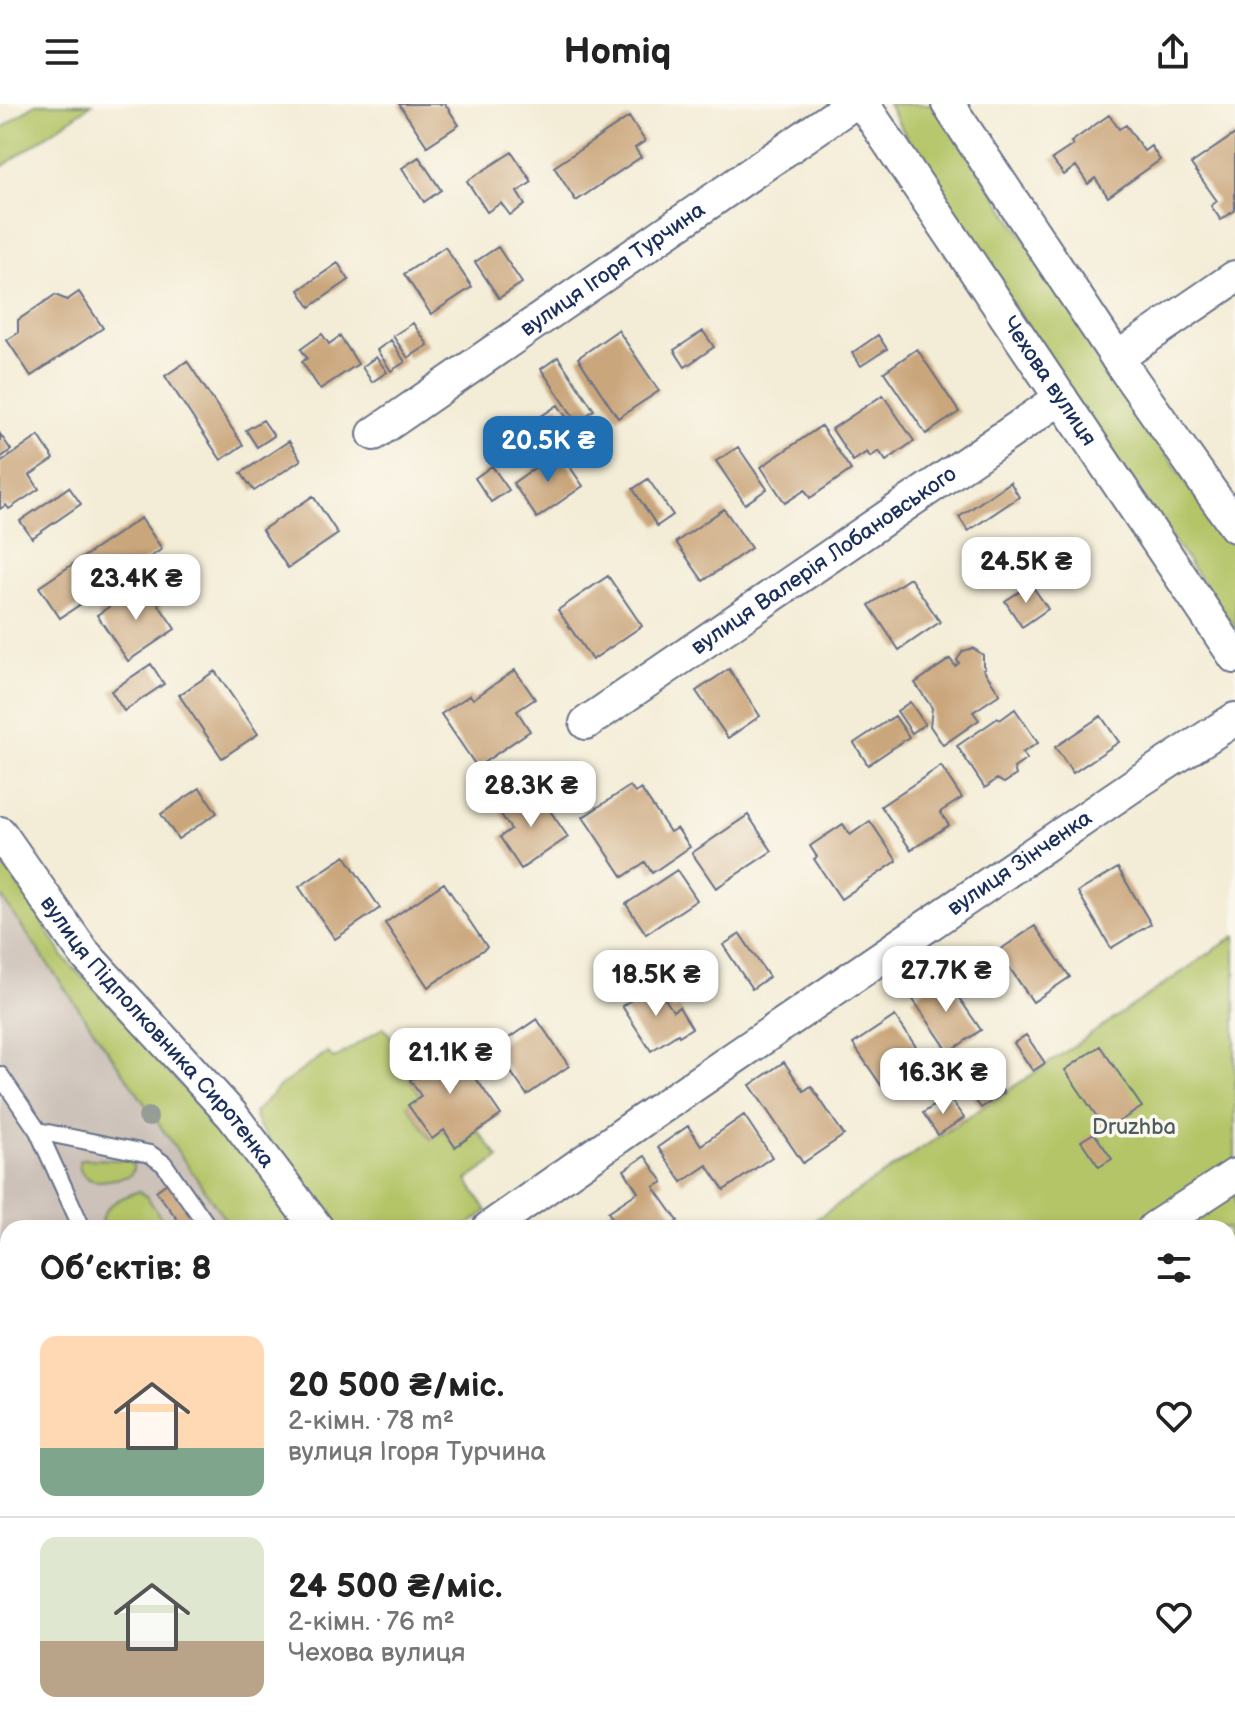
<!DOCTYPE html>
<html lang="uk">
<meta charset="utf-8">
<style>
body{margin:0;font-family:"Balsamiq Sans",sans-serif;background:#f2f2f2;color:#222;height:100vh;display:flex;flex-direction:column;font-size:30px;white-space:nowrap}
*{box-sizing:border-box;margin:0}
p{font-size:26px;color:#767676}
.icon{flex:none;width:44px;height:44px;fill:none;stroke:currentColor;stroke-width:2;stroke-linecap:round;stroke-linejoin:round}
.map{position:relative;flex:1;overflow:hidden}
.details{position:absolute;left:0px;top:1116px;width:1236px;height:514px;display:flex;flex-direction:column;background:#fff;border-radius:24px 24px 0 0;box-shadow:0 4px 12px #0003}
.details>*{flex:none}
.price{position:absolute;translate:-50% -68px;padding:0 18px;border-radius:16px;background:#fff;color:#222;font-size:26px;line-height:52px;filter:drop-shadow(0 2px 4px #0008)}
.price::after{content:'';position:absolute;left:50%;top:48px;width:24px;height:18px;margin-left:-12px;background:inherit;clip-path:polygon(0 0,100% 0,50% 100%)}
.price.selected{background:#1f6fb2;color:#fff}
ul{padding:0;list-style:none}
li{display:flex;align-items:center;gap:24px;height:200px;padding:0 40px}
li+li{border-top:2px solid #e0e0e0}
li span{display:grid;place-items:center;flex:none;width:224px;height:160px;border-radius:16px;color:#555}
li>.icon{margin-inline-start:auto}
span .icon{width:96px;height:96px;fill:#fffc;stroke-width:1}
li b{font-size:34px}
h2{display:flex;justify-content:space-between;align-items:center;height:96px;padding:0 40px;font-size:34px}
header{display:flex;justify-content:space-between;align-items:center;height:104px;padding:0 40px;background:#fff;font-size:36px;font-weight:600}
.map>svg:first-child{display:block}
</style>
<header><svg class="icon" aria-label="menu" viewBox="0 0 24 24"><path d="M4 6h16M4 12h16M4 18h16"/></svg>Homiq<svg class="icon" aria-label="share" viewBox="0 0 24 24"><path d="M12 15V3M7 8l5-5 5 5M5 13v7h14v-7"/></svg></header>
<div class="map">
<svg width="1235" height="1629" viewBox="0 0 1235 1629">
<rect width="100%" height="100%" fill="#fbf7ec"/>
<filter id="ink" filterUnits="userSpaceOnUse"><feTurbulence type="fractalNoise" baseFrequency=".0125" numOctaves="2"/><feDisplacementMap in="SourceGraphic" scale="16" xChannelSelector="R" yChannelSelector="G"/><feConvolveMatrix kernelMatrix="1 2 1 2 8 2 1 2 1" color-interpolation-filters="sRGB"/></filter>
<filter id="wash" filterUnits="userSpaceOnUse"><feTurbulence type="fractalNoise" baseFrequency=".006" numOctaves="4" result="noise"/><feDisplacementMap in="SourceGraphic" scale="32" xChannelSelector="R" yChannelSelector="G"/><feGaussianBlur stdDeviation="1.8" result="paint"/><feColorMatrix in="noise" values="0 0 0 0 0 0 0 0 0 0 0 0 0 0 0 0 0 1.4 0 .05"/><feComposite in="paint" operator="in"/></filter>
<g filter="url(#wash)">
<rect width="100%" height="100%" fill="#f3ecd6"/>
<path fill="#cdc2b9" d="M 0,791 L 231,1124 L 8,1124 L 8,1171 L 0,1160 Z
M 332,1622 L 618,1622 L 623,1629 L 337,1629 Z"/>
<path fill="#b4c568" stroke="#687a63" stroke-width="2" d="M 35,0 L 92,0 L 0,64 L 0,26 Z
M 888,0 L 935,0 L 1189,383 L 1235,442 L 1235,524 L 1063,280 L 912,43 Z
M 0,756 L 29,795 L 64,854 L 137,929 L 161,961 L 230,1030 L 266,1077 L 293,1124 L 231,1124 L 0,791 Z
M 1235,832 L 1235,1283 L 1228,1288 L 1228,1124 L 803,1124 L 1046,961 Z
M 384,923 L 417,971 L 410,976 L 421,992 L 408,1001 L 431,1035 L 444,1026 L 456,1042 L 478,1027 L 499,1054 L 467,1076 L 487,1107 L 464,1124 L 331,1124 L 258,1021 L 254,1009 L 279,983 L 327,948 L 334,955 Z
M 83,1055 L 128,1056 L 133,1061 L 133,1067 L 129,1072 C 112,1076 79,1086 79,1057 Z
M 139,1087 L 147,1093 L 168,1124 L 101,1124 C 99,1102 120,1094 139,1087 Z
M 0,1160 L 8,1171 L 8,1305 L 0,1294 Z
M 1235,1454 L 1235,1629 L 975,1629 L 986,1622 L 1228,1622 L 1228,1459 Z
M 184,1622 L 332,1622 L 337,1629 L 174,1629 Z"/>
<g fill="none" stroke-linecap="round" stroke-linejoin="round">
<path stroke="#78bbee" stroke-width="8" d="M 1228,1400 L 1235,1395
M 890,1629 L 901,1622"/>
</g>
<g id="blocks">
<path fill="#caa67c" d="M 399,0 L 445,0 L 459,21 L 427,42 Z
M 1109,11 L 1119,25 L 1126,21 L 1144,47 L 1151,42 L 1160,56 L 1108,93 L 1095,74 L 1088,80 L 1076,62 L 1064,71 L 1052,55 L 1073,41 L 1071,38 Z
M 629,13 L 645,37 L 635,44 L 641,53 L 576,97 L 554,63 Z
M 1235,30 L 1235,106 L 1221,116 L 1211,102 L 1217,97 L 1191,60 Z
M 512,48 L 532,78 L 517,88 L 525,101 L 510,111 L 501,99 L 487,108 L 467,77 Z
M 419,53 L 441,86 L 424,98 L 402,64 Z
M 445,143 L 472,183 L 431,210 L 404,170 Z
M 498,143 L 522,179 L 499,194 L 475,158 Z
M 338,159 L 349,176 L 310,203 L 299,186 Z
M 79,188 L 103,224 L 31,272 L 7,236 L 18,229 L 18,216 L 55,191 L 67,196 Z
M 413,219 L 428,241 L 408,254 L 393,232 Z
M 618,226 L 659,287 L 618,314 L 578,254 Z
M 703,227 L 714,243 L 685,263 L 674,246 Z
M 322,230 L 329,240 L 340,232 L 358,260 L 320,285 L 302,258 L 307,254 L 301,245 Z
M 878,231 L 887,245 L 861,262 L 852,249 Z
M 391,236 L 405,258 L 391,267 L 377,246 Z
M 917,245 L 959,308 L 926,330 L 884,268 Z
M 376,253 L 387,268 L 372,278 L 362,263 Z
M 558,253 L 594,306 L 577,318 L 541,265 Z
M 187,257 L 243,341 L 221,356 L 165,272 Z
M 883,291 L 914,337 L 886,357 L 879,347 L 870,353 L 867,348 L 853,357 L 832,325 Z
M 558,301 L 575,326 L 554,341 L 537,315 Z
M 263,316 L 274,332 L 257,343 L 246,326 Z
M 821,322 L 851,366 L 810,394 L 805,386 L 785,399 L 761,363 Z
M 0,330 L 11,346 L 0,354 Z
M 39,332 L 54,355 L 30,371 L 39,385 L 9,405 L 6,401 L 0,405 L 0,359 Z
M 289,337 L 301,356 L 254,387 L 241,369 Z
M 738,343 L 767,385 L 745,400 L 716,357 Z
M 559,347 L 583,382 L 537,414 L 513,379 Z
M 492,362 L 509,386 L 491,398 L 475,374 Z
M 648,375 L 673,411 L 657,422 L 633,385 Z
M 1010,378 L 1019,393 L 968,427 L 959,413 Z
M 69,383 L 81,400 L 32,434 L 20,417 Z
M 313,392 L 338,430 L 288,464 L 262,426 Z
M 724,405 L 751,444 L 703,477 L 676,438 Z
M 141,414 L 162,445 L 60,514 L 39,483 Z
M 608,472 L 642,522 L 592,556 L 558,506 Z
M 910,474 L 940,518 L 899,546 L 869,501 Z
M 144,479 L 175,525 L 128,557 L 97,511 Z
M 1031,480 L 1048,505 L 1022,523 L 1005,497 Z
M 973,544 L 983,551 L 983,561 L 985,564 L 983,565 L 1000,590 L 973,608 L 979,616 L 943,641 L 930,622 L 932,604 L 915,579 L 950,555 L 955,562 L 959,559 L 957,556 L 963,547 Z
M 151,560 L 164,580 L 124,607 L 111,587 Z
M 729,565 L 760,612 L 728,634 L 696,587 Z
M 515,566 L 535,595 L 517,607 L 530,627 L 477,663 L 441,610 L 470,591 L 473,595 Z
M 215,567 L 258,630 L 222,654 L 179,591 Z
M 910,598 L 925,620 L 912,629 L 897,607 Z
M 1015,605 L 1038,639 L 1022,649 L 1027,655 L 1014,664 L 1016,671 L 1004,679 L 997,675 L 985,684 L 957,642 L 998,614 L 1000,616 Z
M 895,612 L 909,633 L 868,661 L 854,639 Z
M 1101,612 L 1119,638 L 1073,669 L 1055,643 Z
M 941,662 L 962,694 L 940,708 L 949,721 L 911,746 L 881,702 Z
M 630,682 L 635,689 L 641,685 L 670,728 L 677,724 L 690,743 L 652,769 L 645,758 L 623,773 L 583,713 Z
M 200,684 L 217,709 L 178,735 L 161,710 Z
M 535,685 L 568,733 L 521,765 L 500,733 L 511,725 L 500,709 Z
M 748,711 L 772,747 L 716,784 L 692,749 Z
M 870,717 L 897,757 L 841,795 L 814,755 L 817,753 L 810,742 L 843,720 L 850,731 Z
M 345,752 L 380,804 L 335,835 L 299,783 Z
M 1118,764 L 1151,820 L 1111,844 L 1078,788 Z
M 677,766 L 697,796 L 646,830 L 626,800 Z
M 444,779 L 487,843 L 428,883 L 385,819 Z
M 1035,822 L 1070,873 L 1033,898 L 998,847 Z
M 740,830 L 769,873 L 752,885 L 723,841 Z
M 944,872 L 981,926 L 949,948 L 912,894 Z
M 655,880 L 673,907 L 679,903 L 692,924 L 679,932 L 678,930 L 651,947 L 622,902 Z
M 895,912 L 927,959 L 885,987 L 853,940 Z
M 537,915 L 569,962 L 527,991 L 494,944 Z
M 1026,931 L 1045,959 L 1033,967 L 1014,939 Z
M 438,939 L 446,951 L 456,945 L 501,1011 L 455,1043 L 444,1026 L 432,1035 L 408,1001 L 421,992 L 410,976 L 417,971 L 409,960 Z
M 1100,942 L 1142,1003 L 1106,1026 L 1065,966 Z
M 784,958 L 804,987 L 811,982 L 844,1031 L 803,1059 L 750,981 Z
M 989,967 L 1004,989 L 981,1004 L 966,983 Z
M 948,992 L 964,1014 L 938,1031 L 923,1009 Z
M 744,1011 L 772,1053 L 724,1086 L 707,1061 L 682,1078 L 658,1043 L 688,1022 L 701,1041 Z
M 1094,1029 L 1112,1055 L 1099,1063 L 1081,1037 Z
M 645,1052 L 663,1078 L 654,1083 L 678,1117 L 667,1124 L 619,1124 L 608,1108 L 638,1088 L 624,1066 Z
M 167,1079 L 196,1118 L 188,1124 L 184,1124 L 156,1087 Z
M 460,1622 L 525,1622 L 524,1629 L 488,1627 L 460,1624 Z
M 582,1622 L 618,1622 L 623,1629 L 572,1629 Z"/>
</g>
</g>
<g filter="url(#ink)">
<use href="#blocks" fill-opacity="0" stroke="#677188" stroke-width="2"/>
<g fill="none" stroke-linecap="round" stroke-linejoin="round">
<g stroke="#677188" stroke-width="20">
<path id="service" d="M 0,971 L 38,1027 L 82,1124
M 38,1027 L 150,1050 L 164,1060 L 209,1124
M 0,1168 L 8,1180
M 367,1625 L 411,1629
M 553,1629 L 562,1622"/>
</g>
<g stroke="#677188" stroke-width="36">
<g id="minor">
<path id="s1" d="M 863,0 L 1235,553"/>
<path d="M 948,0 L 1117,254 L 1235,422"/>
<path d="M 1117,254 L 1235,173"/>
<path id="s2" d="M 374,330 L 852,0"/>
<path id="s3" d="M 586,619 L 1061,294"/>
<path id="s4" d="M 0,729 L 83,848 L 232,1011 L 317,1124"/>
<path id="s5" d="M 489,1124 L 640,1018 L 1141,676 L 1235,615"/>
<path d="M 1154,1124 L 1235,1071"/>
<path d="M 658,1622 L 662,1629"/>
</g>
</g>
<path stroke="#677188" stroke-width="5" stroke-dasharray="6 6" stroke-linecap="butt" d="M 0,1328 L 8,1339
M 0,1362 L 8,1356
M 326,1622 L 332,1629
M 142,1629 L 148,1622"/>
<use href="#service" stroke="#fff" stroke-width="16"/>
<use href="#minor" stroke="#fff" stroke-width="32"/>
</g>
<circle fill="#969d96" cx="148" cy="1013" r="10"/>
</g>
<g text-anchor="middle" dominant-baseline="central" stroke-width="7" stroke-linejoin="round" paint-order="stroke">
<g font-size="22" fill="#1b2f5e" stroke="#fbf7ec">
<text stroke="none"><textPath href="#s2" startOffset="290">вулиця Ігоря Турчина</textPath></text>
<text stroke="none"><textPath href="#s1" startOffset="334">Чехова вулиця</textPath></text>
<text stroke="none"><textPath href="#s3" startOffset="288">вулиця Валерія Лобановського</textPath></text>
<text stroke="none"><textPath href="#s5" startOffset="644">вулиця Зінченка</textPath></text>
<text stroke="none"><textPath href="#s4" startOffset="254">вулиця Підполковника Сиротенка</textPath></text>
</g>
<g font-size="22" fill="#495c61" stroke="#fbf7ec">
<text x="1134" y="1023">Druzhba</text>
</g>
</g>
</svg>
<b class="price selected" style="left:548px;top:380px">20.5K ₴</b>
<b class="price" style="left:1026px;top:501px">24.5K ₴</b>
<b class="price" style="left:136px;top:518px">23.4K ₴</b>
<b class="price" style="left:531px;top:725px">28.3K ₴</b>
<b class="price" style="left:946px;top:910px">27.7K ₴</b>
<b class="price" style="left:656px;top:914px">18.5K ₴</b>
<b class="price" style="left:450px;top:992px">21.1K ₴</b>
<b class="price" style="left:943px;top:1012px">16.3K ₴</b>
<section class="details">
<h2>Об’єктів: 8<svg class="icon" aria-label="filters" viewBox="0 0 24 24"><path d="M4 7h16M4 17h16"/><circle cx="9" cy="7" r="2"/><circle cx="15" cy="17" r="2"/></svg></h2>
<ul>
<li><span style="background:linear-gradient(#ffd9b3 70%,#7fa58c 0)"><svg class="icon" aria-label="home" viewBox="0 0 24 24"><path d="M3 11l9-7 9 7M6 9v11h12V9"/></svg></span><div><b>20 500 ₴/міс.</b><p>2-кімн. · 78 m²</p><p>вулиця Ігоря Турчина</p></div><svg class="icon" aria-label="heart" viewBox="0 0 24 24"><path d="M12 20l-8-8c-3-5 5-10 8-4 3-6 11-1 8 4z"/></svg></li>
<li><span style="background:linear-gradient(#dfe7d0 65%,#b9a48a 0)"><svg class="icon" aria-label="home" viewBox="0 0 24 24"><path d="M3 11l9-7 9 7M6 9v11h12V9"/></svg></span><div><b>24 500 ₴/міс.</b><p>2-кімн. · 76 m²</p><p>Чехова вулиця</p></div><svg class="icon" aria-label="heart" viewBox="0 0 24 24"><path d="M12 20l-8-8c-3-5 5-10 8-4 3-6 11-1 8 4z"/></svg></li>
</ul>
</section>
</div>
